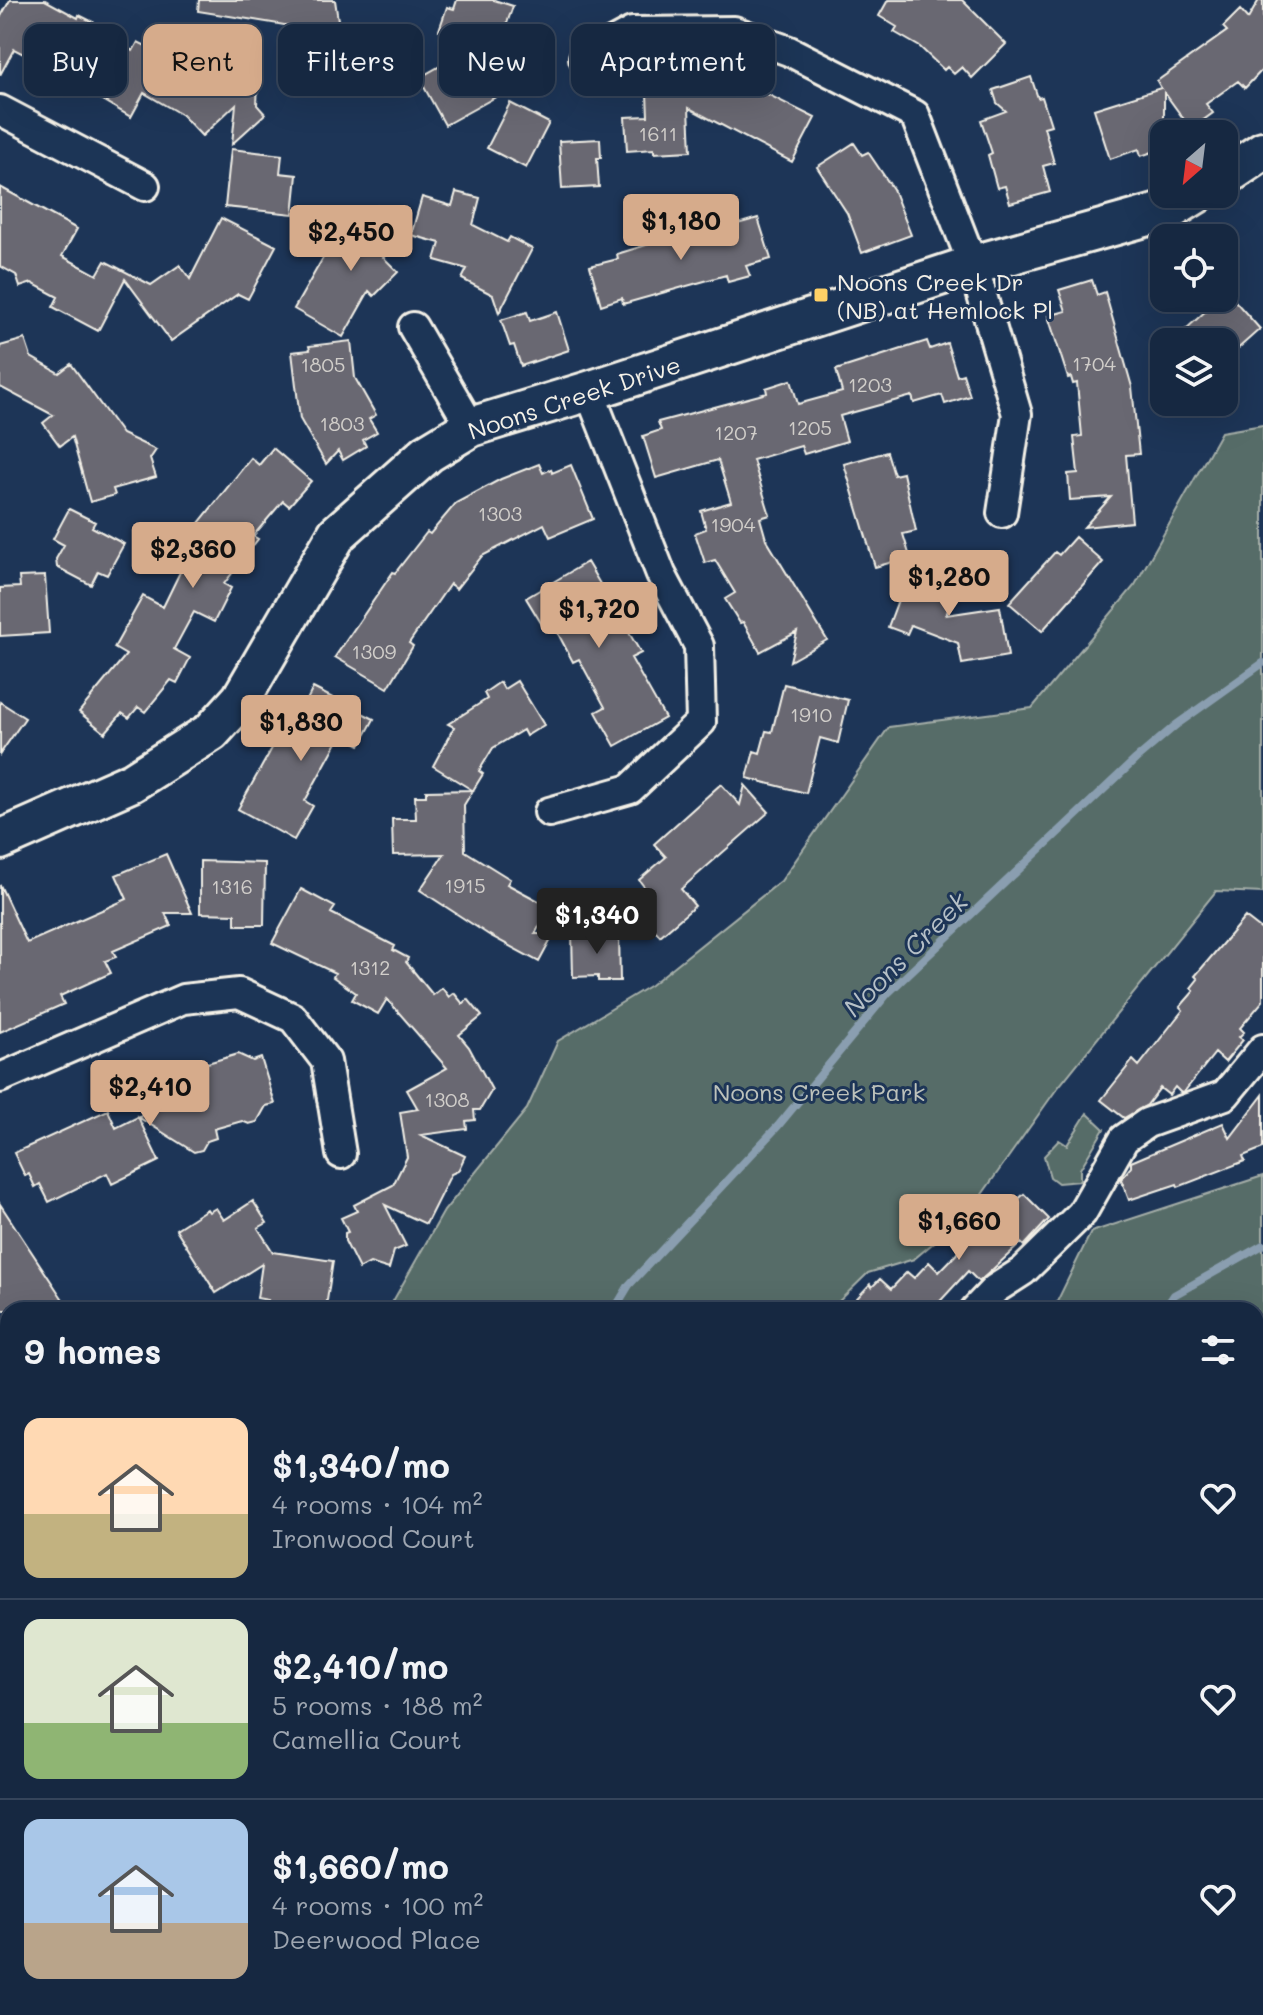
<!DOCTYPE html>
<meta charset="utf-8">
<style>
body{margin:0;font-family:Mali,sans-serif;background:#1f3048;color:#f1f3f6;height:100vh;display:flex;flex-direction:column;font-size:30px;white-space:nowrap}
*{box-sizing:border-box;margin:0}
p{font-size:26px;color:#9ea6b1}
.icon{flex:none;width:44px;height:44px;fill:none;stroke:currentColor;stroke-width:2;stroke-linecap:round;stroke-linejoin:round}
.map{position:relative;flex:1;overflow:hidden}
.drawer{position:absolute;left:0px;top:1302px;width:1264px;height:714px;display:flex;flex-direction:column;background:#162841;border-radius:24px 24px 0 0;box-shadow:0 8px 32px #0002,0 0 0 2px #35445a}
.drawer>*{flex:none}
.hud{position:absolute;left:24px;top:24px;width:800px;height:72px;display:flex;gap:16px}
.needle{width:52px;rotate:208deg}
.tools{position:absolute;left:1150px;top:120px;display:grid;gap:16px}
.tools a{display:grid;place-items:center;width:88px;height:88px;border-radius:16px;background:#162841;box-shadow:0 8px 32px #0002,0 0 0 2px #35445a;font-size:40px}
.price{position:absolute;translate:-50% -68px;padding:0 18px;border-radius:8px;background:#d6ab8b;color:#111;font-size:26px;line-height:52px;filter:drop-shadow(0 2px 4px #0008)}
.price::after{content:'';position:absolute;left:50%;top:48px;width:24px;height:18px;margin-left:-12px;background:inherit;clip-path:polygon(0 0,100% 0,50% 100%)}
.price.active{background:#222;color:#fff}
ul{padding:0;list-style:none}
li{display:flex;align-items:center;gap:24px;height:200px;padding:0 24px}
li+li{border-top:2px solid #35445a}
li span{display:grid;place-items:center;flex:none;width:224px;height:160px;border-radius:16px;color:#555}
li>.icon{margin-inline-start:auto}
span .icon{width:96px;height:96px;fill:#fffc;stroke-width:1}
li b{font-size:34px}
h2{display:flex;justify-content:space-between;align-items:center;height:96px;padding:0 24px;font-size:34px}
.chip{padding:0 28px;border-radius:16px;background:#162841;box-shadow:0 8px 32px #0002,0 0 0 2px #35445a;font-size:28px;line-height:72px}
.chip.active{background:#d6ab8b;color:#111}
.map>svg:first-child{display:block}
</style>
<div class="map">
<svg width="1263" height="2015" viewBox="0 0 1263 2015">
<rect width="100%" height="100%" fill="#1d3557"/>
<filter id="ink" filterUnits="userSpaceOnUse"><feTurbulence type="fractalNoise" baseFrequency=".0125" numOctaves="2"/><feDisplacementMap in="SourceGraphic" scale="16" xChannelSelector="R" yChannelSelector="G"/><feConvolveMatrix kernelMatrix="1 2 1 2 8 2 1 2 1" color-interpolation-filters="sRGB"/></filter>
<g filter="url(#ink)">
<path fill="#566c68" stroke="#a5aea8" stroke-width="2" d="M 1263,425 L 1263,893 L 1216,891 L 1056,1090 L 968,1214 L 914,1259 L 868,1273 L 830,1310 L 388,1310 L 444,1211 L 527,1109 L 558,1041 L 651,985 L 781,881 L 889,727 L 1032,708 L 1135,585 L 1221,432 Z
M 1087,1113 L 1104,1129 L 1080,1169 L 1080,1181 L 1058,1183 L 1050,1177 L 1044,1156 L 1059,1140 L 1067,1145 Z
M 1263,1176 L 1263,1342 L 1256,1353 L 1256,1310 L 1053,1310 L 1091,1232 Z
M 0,1811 L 8,1814 L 8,2008 L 410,2008 L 424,2015 L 0,2015 Z
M 918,2008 L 1078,2008 L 1079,2015 L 982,2015 Z"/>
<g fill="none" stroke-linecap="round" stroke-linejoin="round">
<path stroke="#8a9eb0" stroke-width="8" d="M 614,1310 L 629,1285 L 778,1126 L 888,993 L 1136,759 L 1176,725 L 1263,663
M 1164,1310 L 1174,1295 L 1263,1245
M 156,2015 L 160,2008
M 866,2015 L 872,2008"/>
</g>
<path fill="#696772" stroke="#f4f1e8" stroke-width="2" d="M 10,0 L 45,0 L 78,18 L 79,15 L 99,25 L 96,31 L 133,51 L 138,42 L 150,48 L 167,45 L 171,59 L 180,64 L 176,72 L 206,88 L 225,71 L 236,83 L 258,83 L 257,105 L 265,114 L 232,144 L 236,104 L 202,136 L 182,115 L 144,93 L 131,117 L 73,83 L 71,87 L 46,73 L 49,67 L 14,49 L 0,75 L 0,18 Z
M 199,0 L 335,0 L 342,47 L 295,54 L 291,26 L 198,11 Z
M 457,0 L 494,0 L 513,6 L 504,32 L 500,31 L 486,72 L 499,95 L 445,125 L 419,78 L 472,48 L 444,38 L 446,32 L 439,30 L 447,7 L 454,9 Z
M 888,0 L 962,0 L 1006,44 L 972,78 L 962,67 L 954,74 L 947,67 L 944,70 L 920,47 L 894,32 L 897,27 L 879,16 Z
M 1259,0 L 1263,0 L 1263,69 L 1245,88 L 1238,81 L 1206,104 L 1213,113 L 1191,129 L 1164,92 L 1164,148 L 1141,156 L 1139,149 L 1110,159 L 1094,109 L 1161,88 L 1157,81 L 1227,31 L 1223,27 L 1240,10 L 1248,19 Z
M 713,76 L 727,84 L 731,76 L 815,118 L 792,162 L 689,108 L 691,151 L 654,153 L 654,149 L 627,151 L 625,117 L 648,116 L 647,93 L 706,89 Z
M 1031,77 L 1038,98 L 1042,97 L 1051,125 L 1044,127 L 1054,163 L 1043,166 L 1050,192 L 1010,203 L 1005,186 L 997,188 L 988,155 L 992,153 L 981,120 L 1006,111 L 997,103 L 993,90 Z
M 510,103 L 549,123 L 526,168 L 487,148 Z
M 600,139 L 601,158 L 597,158 L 599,187 L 562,189 L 559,141 Z
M 854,143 L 862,155 L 868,152 L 893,189 L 911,235 L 862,253 L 847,213 L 817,167 Z
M 231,149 L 282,155 L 280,173 L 297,175 L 293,214 L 225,207 Z
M 0,187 L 77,229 L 62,256 L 97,275 L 105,261 L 151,285 L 180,265 L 190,279 L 221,218 L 276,246 L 248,299 L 238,294 L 171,341 L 125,279 L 98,331 L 53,307 L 58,297 L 32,283 L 20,287 L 16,275 L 0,266 Z
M 456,192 L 480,198 L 473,225 L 507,242 L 510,237 L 532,249 L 499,313 L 493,295 L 462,279 L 467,269 L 435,260 L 440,243 L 411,235 L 422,197 L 452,206 Z
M 377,206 L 405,234 L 383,257 L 398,272 L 374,296 L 369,291 L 343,337 L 294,309 L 324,256 Z
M 758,218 L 771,259 L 746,266 L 750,276 L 728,282 L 726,275 L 623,304 L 622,298 L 601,305 L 590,266 L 618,259 L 617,254 L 650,244 L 648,240 L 701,227 L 703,234 Z
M 1092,280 L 1097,295 L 1105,292 L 1132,387 L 1139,454 L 1126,455 L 1132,522 L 1084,527 L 1111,497 L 1070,500 L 1068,474 L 1078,473 L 1074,437 L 1082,436 L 1077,383 L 1073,384 L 1071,377 L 1068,378 L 1048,316 L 1066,311 L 1059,290 Z
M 1231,288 L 1235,301 L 1260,329 L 1224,361 L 1224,342 L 1198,342 L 1186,329 L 1220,298 L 1224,298 Z
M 527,312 L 530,321 L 557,312 L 569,350 L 521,366 L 514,345 L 510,346 L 501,320 Z
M 25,339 L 31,357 L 59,373 L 71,364 L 122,434 L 156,450 L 150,459 L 156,477 L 113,489 L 115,495 L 90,502 L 72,437 L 60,446 L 43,423 L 53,415 L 0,387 L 0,346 Z
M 351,341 L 355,378 L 376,415 L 369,419 L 377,432 L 363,440 L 366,446 L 343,460 L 338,451 L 326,464 L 300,419 L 292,352 L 310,350 L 309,346 Z
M 927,341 L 930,349 L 947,343 L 957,376 L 963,374 L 970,396 L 945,404 L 942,395 L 914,403 L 912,396 L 840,416 L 847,441 L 804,454 L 801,446 L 753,460 L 770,515 L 760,518 L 766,539 L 827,640 L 790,661 L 797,632 L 760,652 L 743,622 L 740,623 L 725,599 L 735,593 L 715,560 L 705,563 L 695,533 L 706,529 L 701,511 L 731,502 L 718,460 L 656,478 L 643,436 L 661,430 L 658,422 L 767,393 L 766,388 L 791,380 L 798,404 L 842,392 L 836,370 Z
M 273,448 L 311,481 L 289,506 L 283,501 L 253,536 L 258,539 L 224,584 L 231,588 L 214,622 L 194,612 L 174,649 L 190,658 L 177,683 L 171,680 L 145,712 L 138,707 L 129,718 L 122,713 L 105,733 L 79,712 L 126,655 L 114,648 L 143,596 L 163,607 L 200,531 L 195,528 L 251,458 L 259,465 Z
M 887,452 L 894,475 L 903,473 L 916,531 L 903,534 L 910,557 L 875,567 L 844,464 Z
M 539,464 L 543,473 L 551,469 L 552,473 L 571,465 L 593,519 L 550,537 L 544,524 L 482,556 L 456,589 L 450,584 L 409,643 L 413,646 L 388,688 L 335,657 L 393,572 L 395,573 L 427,532 L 430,534 L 456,503 L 501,479 Z
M 69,509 L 95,522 L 92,527 L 124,544 L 107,575 L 98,571 L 91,585 L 57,567 L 56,559 L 64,545 L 53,539 Z
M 1075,537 L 1103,562 L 1042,631 L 1009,603 L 1055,552 L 1059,555 Z
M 587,562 L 641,653 L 631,658 L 665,718 L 615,746 L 596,712 L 605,707 L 579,659 L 573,662 L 554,626 L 546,631 L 526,598 Z
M 910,568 L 958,586 L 946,615 L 1000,607 L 1008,656 L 962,664 L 958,643 L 911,625 L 907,634 L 888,627 Z
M 45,576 L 49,633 L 0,636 L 0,588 L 20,587 L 19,577 Z
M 517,681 L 544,725 L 526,736 L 523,730 L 493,748 L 479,771 L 483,774 L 464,805 L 465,851 L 510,879 L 507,884 L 550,907 L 535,934 L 554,934 L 539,962 L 489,935 L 420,890 L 444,854 L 393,855 L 392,819 L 416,819 L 415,796 L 426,796 L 426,791 L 472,790 L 433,766 L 454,727 L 448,724 L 487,699 L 484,693 L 500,682 L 504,689 Z
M 784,684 L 848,700 L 838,743 L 820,738 L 806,793 L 747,778 L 754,751 L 760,753 L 766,731 L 772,732 Z
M 313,688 L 374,719 L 360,745 L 341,735 L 305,801 L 313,806 L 294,840 L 238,809 L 281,732 L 289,736 Z
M 0,702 L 25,718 L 0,754 Z
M 721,784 L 740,805 L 745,785 L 769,812 L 681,889 L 695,906 L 660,936 L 630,901 L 645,888 L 639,880 L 666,857 L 654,844 Z
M 166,854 L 192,913 L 165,913 L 171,926 L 113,951 L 116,957 L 105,961 L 111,973 L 60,996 L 64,1004 L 0,1032 L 0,885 L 27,943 L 127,899 L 116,875 Z
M 200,861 L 265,863 L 264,925 L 235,925 L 235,914 L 200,913 Z
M 301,889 L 335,907 L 331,913 L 395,946 L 393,950 L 408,958 L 406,962 L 433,995 L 442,988 L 449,997 L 454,993 L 463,1004 L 468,999 L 482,1016 L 459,1035 L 469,1047 L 492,1090 L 480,1110 L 474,1110 L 475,1120 L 466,1121 L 467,1129 L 421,1135 L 465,1156 L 458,1171 L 451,1174 L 426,1224 L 385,1205 L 406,1246 L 394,1251 L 389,1269 L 370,1263 L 359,1269 L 345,1241 L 345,1233 L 348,1232 L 341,1218 L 357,1211 L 354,1205 L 393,1185 L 407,1157 L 400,1112 L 418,1109 L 407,1090 L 447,1068 L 387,999 L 378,1014 L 352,1000 L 356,993 L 333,977 L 335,973 L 272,943 Z
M 1245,917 L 1263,931 L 1263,1001 L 1240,1028 L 1244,1032 L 1239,1037 L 1243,1040 L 1225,1062 L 1215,1053 L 1184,1092 L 1181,1093 L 1175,1087 L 1169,1095 L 1160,1088 L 1147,1105 L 1124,1118 L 1101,1100 L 1133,1060 L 1139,1066 L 1175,1020 L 1183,1010 L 1180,1007 L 1194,991 L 1191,988 L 1198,979 L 1195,976 Z
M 619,932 L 620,981 L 598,981 L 598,976 L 573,977 L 572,933 Z
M 238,1054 L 253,1061 L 261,1058 L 275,1104 L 266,1106 L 257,1122 L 249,1124 L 242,1121 L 214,1129 L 216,1138 L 207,1141 L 202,1150 L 194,1152 L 138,1117 L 159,1161 L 112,1184 L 107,1173 L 49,1202 L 40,1184 L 35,1187 L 29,1174 L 25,1176 L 14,1153 L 108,1110 L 116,1128 L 154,1109 L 152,1101 L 175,1095 L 171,1078 L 205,1069 L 204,1064 Z
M 1263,1095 L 1263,1148 L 1243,1156 L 1245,1161 L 1178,1187 L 1177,1184 L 1129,1200 L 1121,1179 L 1131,1167 L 1131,1162 L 1223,1123 L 1230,1138 Z
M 1024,1194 L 1049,1219 L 1024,1246 L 1021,1243 L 979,1282 L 968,1271 L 932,1310 L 846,1310 L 870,1284 L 872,1287 L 880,1279 L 891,1289 L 907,1272 L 914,1278 L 929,1262 L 939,1272 L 1006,1203 L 1010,1207 Z
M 253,1201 L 267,1223 L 258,1228 L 273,1252 L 333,1261 L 326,1307 L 320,1306 L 319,1310 L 266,1310 L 268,1300 L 257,1298 L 262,1264 L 216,1293 L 176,1229 L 207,1209 L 209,1212 L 216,1208 L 224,1220 Z
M 0,1204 L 60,1295 L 70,1310 L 0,1310 Z"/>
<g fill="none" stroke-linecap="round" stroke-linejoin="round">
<g stroke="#f4f1e8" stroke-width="34">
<path id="street" d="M 584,58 L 632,32 L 734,31 L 789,51 L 915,115 L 973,265 L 1017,414 L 1002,513
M 0,110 L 145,186
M 413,327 L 471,427
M 549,812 L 630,789 L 701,722 L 699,646 L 661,574 L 589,391
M 0,1078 L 183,999 L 239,993 L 293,1018 L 326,1061 L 341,1154
M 975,1310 L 995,1289 L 1023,1271 L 1082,1213 L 1124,1139 L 1147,1123 L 1225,1095 L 1263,1049
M 0,1394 L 8,1403"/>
</g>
<g stroke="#f4f1e8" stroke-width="44">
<path id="secondary" d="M 1224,177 L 1263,151
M 0,840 L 132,782 L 211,732 L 241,699 L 337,534 L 428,453 L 471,427 L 589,391 L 973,265 L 1170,210 L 1196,194
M 0,1717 L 8,1721
M 534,2008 L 548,2015"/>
</g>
<use href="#street" stroke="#1d3557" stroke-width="28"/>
<use href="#secondary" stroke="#1d3557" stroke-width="38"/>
</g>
</g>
<rect fill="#ffd166" stroke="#1d3557" stroke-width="3" x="813" y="287" width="16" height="16" rx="4"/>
<g text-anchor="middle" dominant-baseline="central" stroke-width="6" stroke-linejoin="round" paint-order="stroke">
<g font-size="20" fill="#d1ceca">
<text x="658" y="133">1611</text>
<text x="1094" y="363">1704</text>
<text x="323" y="364">1805</text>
<text x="870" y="384">1203</text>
<text x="342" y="423">1803</text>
<text x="810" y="427">1205</text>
<text x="736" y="432">1207</text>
<text x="500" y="513">1303</text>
<text x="733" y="524">1904</text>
<text x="374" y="651">1309</text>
<text x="811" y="714">1910</text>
<text x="465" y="885">1915</text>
<text x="232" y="886">1316</text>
<text x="370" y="967">1312</text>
<text x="447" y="1099">1308</text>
</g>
<g font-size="24" fill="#f4f1e8" stroke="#1d3557" text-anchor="start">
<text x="837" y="281">Noons Creek Dr<tspan x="837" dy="28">(NB) at Hemlock Pl</tspan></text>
</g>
<g font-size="24" fill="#f4f1e8" stroke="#1d3557">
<text transform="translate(574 397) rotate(-18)">Noons Creek Drive</text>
</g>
<g font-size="24" fill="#bdc2bb" stroke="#1d3557">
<text x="819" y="1091">Noons Creek Park</text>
</g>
<g font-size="26" font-style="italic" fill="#b6c0c7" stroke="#1d3557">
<text transform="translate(905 954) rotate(-45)">Noons Creek</text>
</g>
</g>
</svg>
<div class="tools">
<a><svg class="needle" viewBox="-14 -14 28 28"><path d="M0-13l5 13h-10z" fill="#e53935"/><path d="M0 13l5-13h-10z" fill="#9ea6b1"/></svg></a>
<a><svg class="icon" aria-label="locate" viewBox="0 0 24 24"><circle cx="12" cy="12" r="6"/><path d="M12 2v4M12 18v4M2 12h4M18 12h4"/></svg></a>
<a><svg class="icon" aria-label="layers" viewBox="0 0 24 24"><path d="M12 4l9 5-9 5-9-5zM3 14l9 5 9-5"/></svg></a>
</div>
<b class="price" style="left:681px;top:262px">$1,180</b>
<b class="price" style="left:351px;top:273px">$2,450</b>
<b class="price" style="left:193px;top:590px">$2,360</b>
<b class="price" style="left:949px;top:618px">$1,280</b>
<b class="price" style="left:599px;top:650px">$1,720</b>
<b class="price" style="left:301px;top:763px">$1,830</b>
<b class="price active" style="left:597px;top:956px">$1,340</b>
<b class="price" style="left:150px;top:1128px">$2,410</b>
<b class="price" style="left:959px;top:1262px">$1,660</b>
<div class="hud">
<a class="chip">Buy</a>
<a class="chip active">Rent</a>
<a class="chip">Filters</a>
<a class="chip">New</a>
<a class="chip">Apartment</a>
</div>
<section class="drawer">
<h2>9 homes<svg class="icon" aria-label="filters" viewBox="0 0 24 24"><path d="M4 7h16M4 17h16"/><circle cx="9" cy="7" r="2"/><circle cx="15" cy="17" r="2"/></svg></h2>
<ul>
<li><span style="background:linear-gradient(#ffd9b3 60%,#c2b280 0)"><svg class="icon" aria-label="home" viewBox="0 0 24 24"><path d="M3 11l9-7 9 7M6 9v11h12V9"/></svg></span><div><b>$1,340/mo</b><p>4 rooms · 104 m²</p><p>Ironwood Court</p></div><svg class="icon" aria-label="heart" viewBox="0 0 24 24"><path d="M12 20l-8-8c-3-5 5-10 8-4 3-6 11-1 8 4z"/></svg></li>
<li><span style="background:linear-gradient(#dfe7d0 65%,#8fb573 0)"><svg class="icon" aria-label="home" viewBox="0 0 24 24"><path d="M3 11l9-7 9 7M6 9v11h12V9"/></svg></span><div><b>$2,410/mo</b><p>5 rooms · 188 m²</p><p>Camellia Court</p></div><svg class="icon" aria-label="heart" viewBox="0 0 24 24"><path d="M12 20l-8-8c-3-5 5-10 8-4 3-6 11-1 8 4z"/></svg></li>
<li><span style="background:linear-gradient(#a9c7e8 65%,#b9a48a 0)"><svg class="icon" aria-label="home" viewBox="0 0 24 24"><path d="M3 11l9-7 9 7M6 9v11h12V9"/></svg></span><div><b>$1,660/mo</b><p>4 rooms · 100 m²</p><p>Deerwood Place</p></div><svg class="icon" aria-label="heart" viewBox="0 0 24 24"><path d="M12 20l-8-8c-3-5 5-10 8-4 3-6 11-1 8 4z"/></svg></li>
</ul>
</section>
</div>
